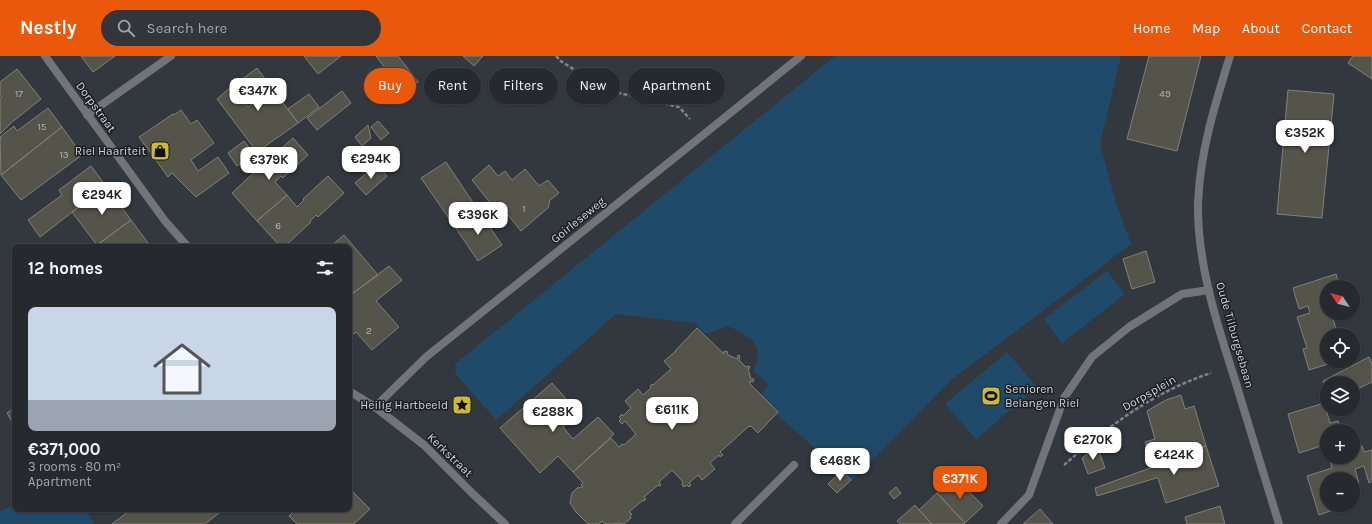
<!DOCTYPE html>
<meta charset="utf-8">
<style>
body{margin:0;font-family:Karla,sans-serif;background:#32363a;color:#f1f3f6;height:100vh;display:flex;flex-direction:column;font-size:15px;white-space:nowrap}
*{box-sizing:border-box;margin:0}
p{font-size:13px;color:#a4a7aa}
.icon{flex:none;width:22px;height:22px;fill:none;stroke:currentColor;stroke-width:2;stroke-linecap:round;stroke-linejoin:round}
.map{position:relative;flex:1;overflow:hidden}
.details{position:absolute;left:12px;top:188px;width:340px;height:268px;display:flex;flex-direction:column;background:#262a2e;border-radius:8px;box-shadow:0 1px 3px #0004,0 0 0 1px #42464a}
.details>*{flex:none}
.guide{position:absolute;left:364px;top:12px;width:380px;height:36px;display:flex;gap:8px}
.needle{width:26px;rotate:305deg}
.controls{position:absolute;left:1320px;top:224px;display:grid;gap:8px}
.controls a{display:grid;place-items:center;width:40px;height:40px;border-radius:50%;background:#262a2e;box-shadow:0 1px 3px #0004,0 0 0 1px #42464a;font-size:20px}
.price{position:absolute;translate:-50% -34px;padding:0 9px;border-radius:8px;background:#fff;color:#222;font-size:13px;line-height:26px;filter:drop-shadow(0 1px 2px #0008)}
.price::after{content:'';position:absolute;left:50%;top:24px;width:12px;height:9px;margin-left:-6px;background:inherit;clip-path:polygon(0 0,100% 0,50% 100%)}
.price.on{background:#ea580c;color:#fff}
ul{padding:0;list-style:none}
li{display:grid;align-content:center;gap:8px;height:212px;padding:0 16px}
li span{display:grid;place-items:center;height:124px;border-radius:8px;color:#555}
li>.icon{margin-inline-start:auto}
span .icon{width:72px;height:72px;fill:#fffc;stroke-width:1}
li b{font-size:17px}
h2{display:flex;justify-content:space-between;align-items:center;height:48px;padding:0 16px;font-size:17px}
.chip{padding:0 14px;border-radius:18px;background:#262a2e;box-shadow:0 1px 3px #0004,0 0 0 1px #42464a;font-size:14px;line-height:36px}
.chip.on{background:#ea580c;color:#fff}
header{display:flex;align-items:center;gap:24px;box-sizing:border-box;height:56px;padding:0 20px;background:#ea580c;color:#fff}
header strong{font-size:19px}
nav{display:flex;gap:22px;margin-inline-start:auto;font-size:14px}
.search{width:280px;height:36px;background:#32363a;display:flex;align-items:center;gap:10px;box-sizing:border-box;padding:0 14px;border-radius:22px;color:#a4a7aa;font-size:15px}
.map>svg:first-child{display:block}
</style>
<header>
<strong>Nestly</strong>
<div class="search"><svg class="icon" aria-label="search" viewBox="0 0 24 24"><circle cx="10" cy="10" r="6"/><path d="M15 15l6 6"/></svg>Search here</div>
<nav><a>Home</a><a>Map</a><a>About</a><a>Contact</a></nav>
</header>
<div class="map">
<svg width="1372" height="468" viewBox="0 0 1372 468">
<rect width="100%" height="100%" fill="#32383e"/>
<path fill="#204a69" d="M 835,0 L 1121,0 L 1100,88 L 1115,144 L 1131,188 L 951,324 L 852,425 L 758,342 L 769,329 L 753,315 C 767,289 749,280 728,270 L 706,278 L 694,267 L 616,258 L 496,364 L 456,318 L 455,308 Z
M 1107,215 L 1125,238 L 1062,287 L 1044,263 Z
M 1007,296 L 1037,331 L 976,383 L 945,348 Z
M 15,449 L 15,453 L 85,453 L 94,468 L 0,468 L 0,455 Z"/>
<path fill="#55544b" stroke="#828178" d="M 81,0 L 115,0 L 93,16 Z
M 304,0 L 341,0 L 318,18 Z
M 376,0 L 398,0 L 418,26 L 403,36 Z
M 463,0 L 483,0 L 474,10 Z
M 1149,0 L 1201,0 L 1177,95 L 1127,83 Z
M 1353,0 L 1372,0 L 1372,23 L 1348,7 Z
M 257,12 L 298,67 L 257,96 L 217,43 L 232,30 L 248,51 L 257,44 L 241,24 Z
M 17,13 L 41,43 L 11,67 L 0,78 L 0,42 L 2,41 L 0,39 L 0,26 Z
M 1288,34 L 1334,38 L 1322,162 L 1277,158 Z
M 342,35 L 351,47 L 317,74 L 307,62 Z
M 309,38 L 319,51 L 298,67 L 288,53 Z
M 48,52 L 62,71 L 1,119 L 0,84 L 1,83 L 0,81 L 14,70 L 17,75 Z
M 181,54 L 191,68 L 197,64 L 214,87 L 191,104 L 198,115 L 218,101 L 229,117 L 196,141 L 172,117 L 168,121 L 139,81 L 173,58 L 174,59 Z
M 378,65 L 389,77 L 381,84 L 371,71 Z
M 368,69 L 371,82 L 362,90 L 355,81 Z
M 62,71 L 82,99 L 21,144 L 1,119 Z
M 293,82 L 308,99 L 283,122 L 281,120 L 275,126 L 287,139 L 257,165 L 232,137 L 260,111 L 262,112 L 268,107 L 267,105 Z
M 244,85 L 254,98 L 237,110 L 228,97 Z
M 446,106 L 478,154 L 455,171 L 421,122 Z
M 377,108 L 387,120 L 366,139 L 355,127 Z
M 489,109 L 498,120 L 505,115 L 512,124 L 525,113 L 539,130 L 548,124 L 559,137 L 549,145 L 550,147 L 548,149 L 549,151 L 521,175 L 508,159 L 503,163 L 472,124 Z
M 91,110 L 106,130 L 40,181 L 28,164 L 62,139 L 59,134 Z
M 328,120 L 344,137 L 318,161 L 316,159 L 310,165 L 311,166 L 284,191 L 281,191 L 257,165 L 287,139 L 297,151 L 304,144 L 303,143 Z
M 106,130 L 131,164 L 97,189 L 72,156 Z
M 478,154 L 502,189 L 478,205 L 455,171 Z
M 131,164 L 151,191 L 98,191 L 97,189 Z
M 344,179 L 378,219 L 349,240 L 349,191 L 330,191 Z
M 1146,195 L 1155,226 L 1132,233 L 1123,203 Z
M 389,210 L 402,224 L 376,245 L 399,271 L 372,294 L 356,276 L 352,279 L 349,275 L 349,240 Z
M 1336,218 L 1340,231 L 1327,231 L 1327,257 L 1331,257 L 1338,279 L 1327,279 L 1327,305 L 1338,305 L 1309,314 L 1303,293 L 1307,292 L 1297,261 L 1310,257 L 1308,250 L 1299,253 L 1293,232 Z
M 697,272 L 724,298 L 723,296 L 727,295 L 728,299 L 737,303 L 738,299 L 740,300 L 739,304 L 746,311 L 749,310 L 750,312 L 748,313 L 751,323 L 754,323 L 753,326 L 750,325 L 750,328 L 778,356 L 758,377 L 751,370 L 750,371 L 749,370 L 720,396 L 723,399 L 720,401 L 719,399 L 710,407 L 715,413 L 702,424 L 698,419 L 689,427 L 691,429 L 689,431 L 687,429 L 684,431 L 682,429 L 683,426 L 672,414 L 659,426 L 661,429 L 659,430 L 658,429 L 644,441 L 646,443 L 644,445 L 643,444 L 629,456 L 632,458 L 630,460 L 631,462 L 624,468 L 618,467 L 615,468 L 614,467 L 613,468 L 605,468 L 602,465 L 599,468 L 588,468 L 576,456 L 570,447 L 572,437 L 577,432 L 583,431 L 581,429 L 583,427 L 573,416 L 611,382 L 619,391 L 622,388 L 624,389 L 636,378 L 625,365 L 622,368 L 619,365 L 621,363 L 619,361 L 622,358 L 623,360 L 631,352 L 625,345 L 638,333 L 643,339 L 651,332 L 650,330 L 652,328 L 653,329 L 671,313 L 664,305 L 676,295 L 675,295 Z
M 1369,301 L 1372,308 L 1372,326 L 1353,335 L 1353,327 L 1327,327 L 1327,333 L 1323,325 Z
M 552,327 L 568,345 L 562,350 L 573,362 L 563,371 L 573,383 L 598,361 L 614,378 L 573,416 L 558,400 L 540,417 L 500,372 Z
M 1181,339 L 1185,353 L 1194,350 L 1206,390 L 1152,408 L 1145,386 L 1155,383 L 1147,355 L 1166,344 Z
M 1324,347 L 1330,367 L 1338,365 L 1341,375 L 1327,375 L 1327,388 L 1299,397 L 1288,358 Z
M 15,351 L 15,371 L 7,357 Z
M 1097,390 L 1105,412 L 1088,418 L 1082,402 Z
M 1206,390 L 1219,430 L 1166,447 L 1158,422 L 1156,422 L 1097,440 L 1095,432 L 1153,411 L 1152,408 Z
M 1362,390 L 1364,396 L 1372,394 L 1372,425 L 1369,427 L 1364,410 L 1355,413 L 1359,427 L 1353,429 L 1353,423 L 1327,423 L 1327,449 L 1344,449 L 1344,450 L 1319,459 L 1307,420 L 1332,412 L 1329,401 L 1353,401 L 1353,393 Z
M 842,415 L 851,424 L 837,437 L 828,428 Z
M 954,420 L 983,450 L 965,467 L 937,437 Z
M 896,431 L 901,437 L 894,443 L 889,437 Z
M 349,432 L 370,453 L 354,468 L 297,468 L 289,460 L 296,453 L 349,453 Z
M 937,437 L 965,467 L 964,468 L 932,468 L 919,454 Z
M 915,449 L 919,454 L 932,468 L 900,468 L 897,465 Z
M 1220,450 L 1225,468 L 1187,468 L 1185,461 Z
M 132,453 L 224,453 L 205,468 L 112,468 Z
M 1040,453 L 1053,468 L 1023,468 Z"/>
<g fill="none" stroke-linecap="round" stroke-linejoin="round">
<path stroke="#7f8489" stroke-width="2.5" stroke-dasharray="4 2" stroke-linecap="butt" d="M 556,0 L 562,6 L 593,25 L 619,37 L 679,51 L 690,63
M 1064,409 C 1107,371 1155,335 1211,317"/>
<path stroke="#717577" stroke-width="8" d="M 735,468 L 794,409
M 1001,468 L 1029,439 L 1064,342 L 1092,301 L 1129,271 L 1182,238 L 1209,234"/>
<path stroke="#717577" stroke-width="8" d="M 1230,0 C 1215,48 1200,96 1198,147 C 1197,206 1216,265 1234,321 C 1249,370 1264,419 1279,468
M 87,59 L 171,0
M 375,351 L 426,301 L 703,79 L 801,0"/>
<path stroke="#717577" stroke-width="8" d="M 45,0 L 165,165 L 188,191
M 349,335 L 375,351 L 424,389 L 473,438 L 505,468"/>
</g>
<defs>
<g id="shop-square" transform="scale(1)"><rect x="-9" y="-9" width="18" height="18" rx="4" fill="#cdb938" stroke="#1c1f22"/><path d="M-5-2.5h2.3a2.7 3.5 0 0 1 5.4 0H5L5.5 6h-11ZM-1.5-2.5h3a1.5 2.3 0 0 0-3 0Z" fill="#111"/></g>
<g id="stadium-square" transform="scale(1)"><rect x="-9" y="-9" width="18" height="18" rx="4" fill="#cdb938" stroke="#1c1f22"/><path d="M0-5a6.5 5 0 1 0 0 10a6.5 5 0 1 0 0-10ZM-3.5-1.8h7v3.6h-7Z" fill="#111"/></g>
<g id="sight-square" transform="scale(1)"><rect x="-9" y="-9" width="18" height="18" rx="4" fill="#cdb938" stroke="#1c1f22"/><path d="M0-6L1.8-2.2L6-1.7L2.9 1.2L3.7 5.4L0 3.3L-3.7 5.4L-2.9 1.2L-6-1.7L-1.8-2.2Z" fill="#111"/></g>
</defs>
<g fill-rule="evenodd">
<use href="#shop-square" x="160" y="95"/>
<use href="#stadium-square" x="991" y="340"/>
<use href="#sight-square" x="462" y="349"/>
</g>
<g text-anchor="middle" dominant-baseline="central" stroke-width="3" stroke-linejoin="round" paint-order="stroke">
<g font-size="10" fill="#b1b4b5">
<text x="19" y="38">17</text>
<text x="1165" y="38">49</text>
<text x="42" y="71">15</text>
<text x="64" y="99">13</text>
<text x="524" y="153">1</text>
<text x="278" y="170">6</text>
<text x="369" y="275">2</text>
</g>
<g font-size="12" fill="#d0d4d8" stroke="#1c1f22">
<text transform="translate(96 51) rotate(54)">Dorpstraat</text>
<text transform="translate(578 164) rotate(-39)">Goirleseweg</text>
<text transform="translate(1235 279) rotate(74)">Oude Tilburgsebaan</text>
<text transform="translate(1149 337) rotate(-30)">Dorpsplein</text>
<text transform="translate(450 399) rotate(44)">Kerkstraat</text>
</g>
<g font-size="12" fill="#d0d4d8" stroke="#1c1f22" text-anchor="end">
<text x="146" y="95">Riel Haariteit</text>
<text x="1005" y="333" text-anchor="start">Senioren<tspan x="1005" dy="14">Belangen Riel</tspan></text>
<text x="448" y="349">Heilig Hartbeeld</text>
</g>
</g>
</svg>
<div class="controls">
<a><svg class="needle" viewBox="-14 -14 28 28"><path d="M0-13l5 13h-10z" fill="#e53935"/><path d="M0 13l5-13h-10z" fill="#a4a7aa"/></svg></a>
<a><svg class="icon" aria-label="locate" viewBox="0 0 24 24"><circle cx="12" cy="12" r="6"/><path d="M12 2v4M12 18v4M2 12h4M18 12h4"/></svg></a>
<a><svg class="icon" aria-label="layers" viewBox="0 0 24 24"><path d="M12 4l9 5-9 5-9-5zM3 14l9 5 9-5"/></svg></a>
<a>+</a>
<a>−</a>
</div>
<b class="price" style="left:258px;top:56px">€347K</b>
<b class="price" style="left:1305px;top:98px">€352K</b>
<b class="price" style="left:371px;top:124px">€294K</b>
<b class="price" style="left:269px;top:125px">€379K</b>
<b class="price" style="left:102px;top:160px">€294K</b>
<b class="price" style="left:478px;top:180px">€396K</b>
<b class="price" style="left:672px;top:375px">€611K</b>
<b class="price" style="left:553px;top:377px">€288K</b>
<b class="price" style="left:1093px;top:405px">€270K</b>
<b class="price" style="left:1174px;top:420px">€424K</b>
<b class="price" style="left:840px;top:426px">€468K</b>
<b class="price on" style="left:960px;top:444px">€371K</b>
<div class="guide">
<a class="chip on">Buy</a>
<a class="chip">Rent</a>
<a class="chip">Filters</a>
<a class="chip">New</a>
<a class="chip">Apartment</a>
</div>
<section class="details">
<h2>12 homes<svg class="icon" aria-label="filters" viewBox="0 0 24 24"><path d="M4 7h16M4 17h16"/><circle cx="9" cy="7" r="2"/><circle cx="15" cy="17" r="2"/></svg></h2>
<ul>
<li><span style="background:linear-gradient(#c9d6e8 75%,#9aa5b1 0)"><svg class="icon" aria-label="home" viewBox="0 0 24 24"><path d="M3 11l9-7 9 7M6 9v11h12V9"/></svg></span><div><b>€371,000</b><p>3 rooms · 80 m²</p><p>Apartment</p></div></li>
</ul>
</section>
</div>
